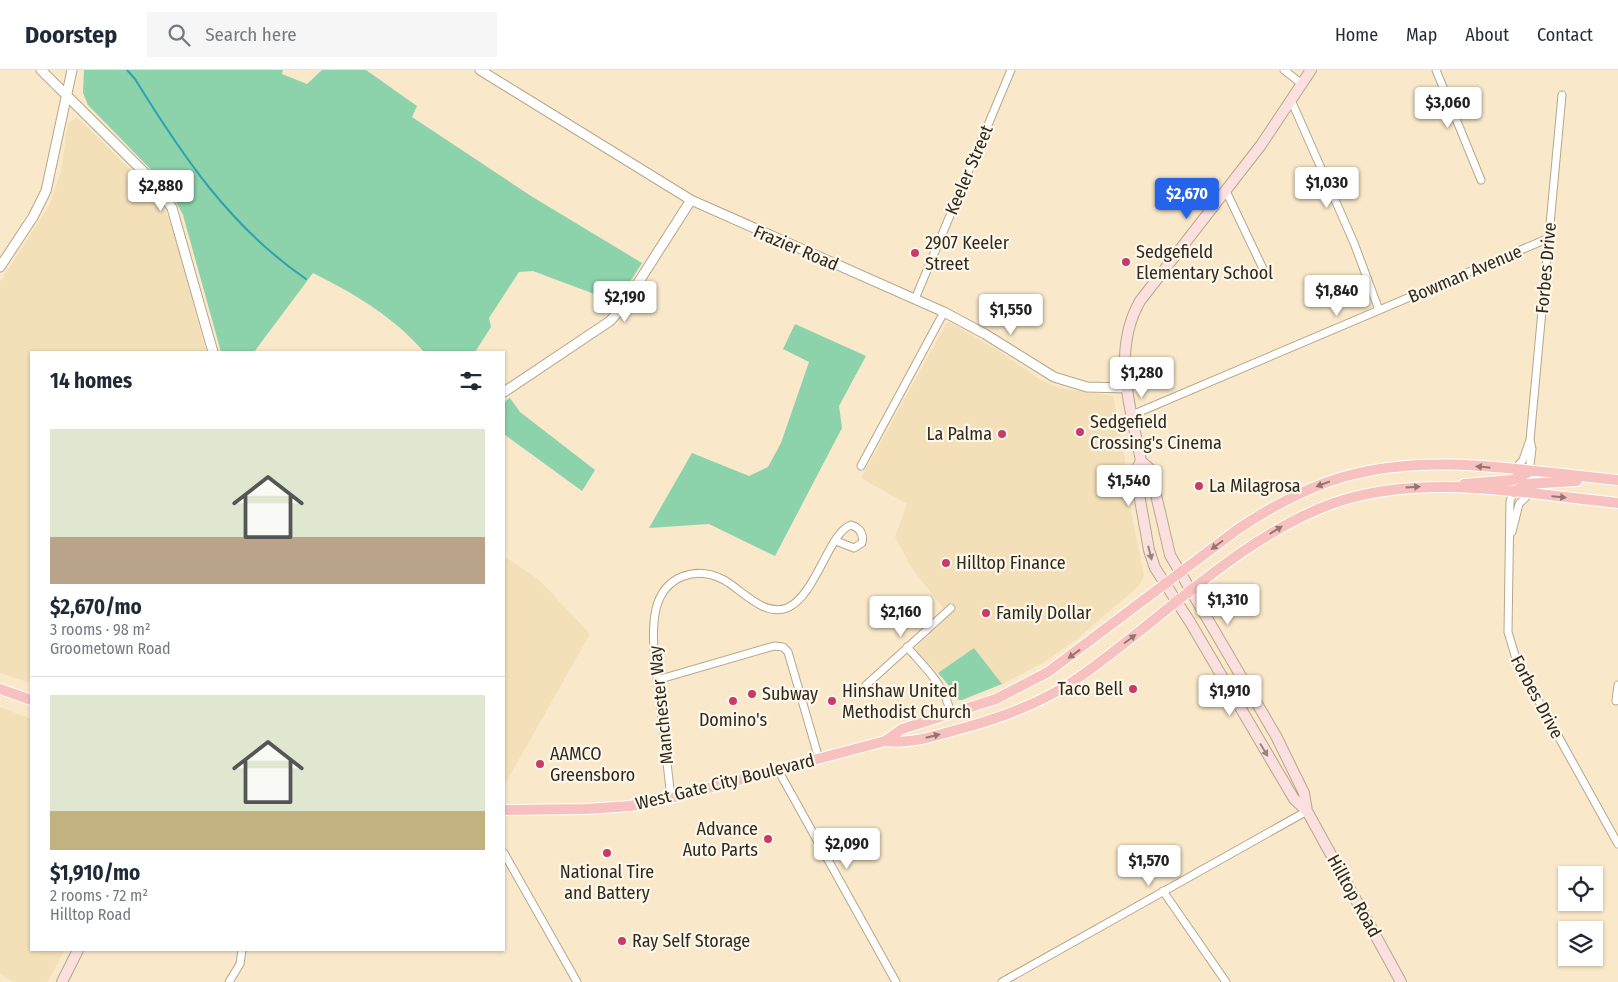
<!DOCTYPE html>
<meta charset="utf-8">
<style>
body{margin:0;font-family:"Fira Sans Condensed",sans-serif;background:#f6f6f7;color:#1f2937;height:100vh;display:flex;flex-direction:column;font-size:19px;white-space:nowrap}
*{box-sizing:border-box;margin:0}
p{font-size:16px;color:#747a83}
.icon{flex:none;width:28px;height:28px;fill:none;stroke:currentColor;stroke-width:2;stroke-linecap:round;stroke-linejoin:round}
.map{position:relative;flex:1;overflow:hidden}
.details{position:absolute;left:30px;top:281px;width:475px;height:600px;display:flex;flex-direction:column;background:#fff;border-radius:0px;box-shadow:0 1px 4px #0004}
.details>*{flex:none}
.buttons{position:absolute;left:1558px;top:796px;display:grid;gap:10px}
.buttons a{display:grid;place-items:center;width:45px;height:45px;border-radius:0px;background:#fff;box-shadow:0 1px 4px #0004;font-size:25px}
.price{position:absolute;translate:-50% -42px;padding:0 11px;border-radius:5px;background:#fff;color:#222;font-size:16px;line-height:32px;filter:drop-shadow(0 1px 2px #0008)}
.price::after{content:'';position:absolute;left:50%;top:30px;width:15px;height:11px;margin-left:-8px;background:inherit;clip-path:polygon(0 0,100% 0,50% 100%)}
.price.selected{background:#2563eb;color:#fff}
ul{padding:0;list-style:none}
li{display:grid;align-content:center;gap:10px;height:265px;padding:0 20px}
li+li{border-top:1px solid #e0e1e3}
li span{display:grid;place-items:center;height:155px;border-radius:0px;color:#555}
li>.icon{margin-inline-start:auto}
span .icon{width:90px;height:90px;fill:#fffc;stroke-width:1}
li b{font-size:21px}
h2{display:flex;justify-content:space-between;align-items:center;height:60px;padding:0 20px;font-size:21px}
header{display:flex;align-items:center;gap:30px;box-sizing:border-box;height:70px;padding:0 25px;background:#fff;border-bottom:1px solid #e0e1e3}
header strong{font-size:24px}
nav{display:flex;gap:28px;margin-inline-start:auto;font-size:18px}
.search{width:350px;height:45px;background:#f6f6f7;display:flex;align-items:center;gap:12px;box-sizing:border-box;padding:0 18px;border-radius:0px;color:#747a83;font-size:19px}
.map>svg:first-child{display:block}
</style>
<header>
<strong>Doorstep</strong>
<div class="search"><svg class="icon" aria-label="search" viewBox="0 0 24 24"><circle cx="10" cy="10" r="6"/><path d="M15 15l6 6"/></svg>Search here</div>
<nav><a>Home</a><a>Map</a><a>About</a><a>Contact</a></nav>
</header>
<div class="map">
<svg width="1618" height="912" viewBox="0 0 1618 912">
<rect width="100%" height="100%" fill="#f9e8c9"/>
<path fill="#f3dfb8" d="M 76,48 L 82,52 L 149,118 L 166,143 L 175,164 L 206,282 L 31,282 L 31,613 L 0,603 L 0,212 L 50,134 L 61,101 L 68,53 Z
M 949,252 L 996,279 L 1039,309 L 1059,318 L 1113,326 L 1125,390 L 1127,422 L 1144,506 L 1139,516 L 1078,568 L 1044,592 L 1002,614 L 974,578 L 938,603 L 917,581 L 917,576 L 949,546 L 912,498 L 895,467 L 907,434 L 861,408 L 946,254 Z
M 504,486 L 539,510 L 590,564 L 505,714 L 504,724 Z
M 0,637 L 31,649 L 31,880 L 65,880 L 47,912 L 13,912 L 0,903 Z"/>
<path fill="#8cd2ab" d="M 84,0 L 283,0 L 282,4 L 307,14 L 322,0 L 366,0 L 417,36 L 412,47 L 531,126 L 642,193 L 612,240 L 597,225 L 533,201 L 519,202 L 489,248 L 491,257 L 475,282 L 424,282 C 394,247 355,224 313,203 L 254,282 L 221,282 L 183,145 L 174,128 L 161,110 L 88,35 L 83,23 Z
M 795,254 L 866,286 L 839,336 L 842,358 L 775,486 L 709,454 L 649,458 L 692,383 L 749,406 L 768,397 L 781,373 L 809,292 L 783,279 Z
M 510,328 L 520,342 L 595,400 L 582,421 L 504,364 L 504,332 Z
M 974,578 L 1002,614 L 962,630 L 956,629 L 951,618 L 938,603 Z"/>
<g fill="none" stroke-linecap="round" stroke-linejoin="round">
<path stroke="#2ca3ae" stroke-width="2" d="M 127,0 L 135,9 C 182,85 230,157 306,209"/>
<g stroke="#b7a789" stroke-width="9">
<path id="minor" d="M 1284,0 L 1302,14
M 1436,0 L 1481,110
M 1291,30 L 1354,173 L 1379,240
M 1226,121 L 1266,205
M 915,229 L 1011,0
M 1132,345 L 1549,168
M 861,396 L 944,242
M 1514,400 L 1523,390 L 1530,370
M 1529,402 L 1532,379 L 1530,370 L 1562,25
M 1514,422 L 1510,431 L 1508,562 L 1517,592 L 1618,774
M 1512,462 L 1519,434 L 1529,424
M 907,577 C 927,600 944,614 951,644
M 657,610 L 774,576 L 783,577 L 788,582 L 819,689
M 866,615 L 951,538
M 1616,631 L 1618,615
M 778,700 L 896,912
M 671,728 C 667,692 663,657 659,622 C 656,595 650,566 656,539 C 664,506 696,495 724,510 C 742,520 764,547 787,538 C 816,526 829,462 851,455 C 860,458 864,464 862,473 L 854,478 L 836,471
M 504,783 L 577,912
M 1163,821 L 1226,912
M 229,912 L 240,894 L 242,880
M 1002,912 L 1307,741"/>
</g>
<g stroke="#b7a789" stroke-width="11">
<path id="tertiary" d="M 41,0 L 154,112 L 172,138 L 213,282
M 480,0 L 691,130 L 944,242 L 985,264 L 1054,307 L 1087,317 L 1127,318
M 0,197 L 33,147 L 46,121 L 72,0
M 504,322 L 610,251 L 622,238 L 691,130"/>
</g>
<g stroke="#b7a789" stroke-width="12">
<path id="secondary" d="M 1141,391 L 1150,399 L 1170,485 L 1276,666 L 1304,723 L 1307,741 L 1401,912
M 1307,741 L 1294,729 L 1190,552 L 1155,498 L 1149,480 L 1135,402 L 1141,391 C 1131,338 1111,282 1140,231 L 1261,75 L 1311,0
M 62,912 L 78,880"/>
</g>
<g stroke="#fff" stroke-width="12">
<path id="primary" d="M 1464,414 L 1513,410 L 1529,402
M 1514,422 L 1526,414 L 1577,411
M 0,619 L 31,630
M 885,671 L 902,659 L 996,629 L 1048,602 L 1238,459 C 1271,437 1305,418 1343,407 C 1432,381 1528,402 1618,410
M 504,740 L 586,739 L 630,736 L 671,728 L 885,671 C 911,674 931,667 956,660 C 999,649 1041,634 1078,608 C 1159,552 1241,466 1334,433 C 1423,402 1526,424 1618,433"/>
</g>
<use href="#minor" stroke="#fff" stroke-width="7"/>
<use href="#tertiary" stroke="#fff" stroke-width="9"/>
<use href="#secondary" stroke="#fbe0df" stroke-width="10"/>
<use href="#primary" stroke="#f7c1bf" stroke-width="10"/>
</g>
<defs><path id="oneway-solid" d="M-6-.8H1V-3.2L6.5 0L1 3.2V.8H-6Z" transform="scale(1.25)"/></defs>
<g fill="#94766e">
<use href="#oneway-solid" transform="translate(1483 397) rotate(-174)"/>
<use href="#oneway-solid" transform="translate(1323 414) rotate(159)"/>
<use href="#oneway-solid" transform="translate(1413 417) rotate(-3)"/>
<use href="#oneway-solid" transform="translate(1559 427) rotate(5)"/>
<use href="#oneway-solid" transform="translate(1276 460) rotate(-32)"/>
<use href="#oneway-solid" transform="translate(1217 475) rotate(143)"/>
<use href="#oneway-solid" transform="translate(1130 569) rotate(-37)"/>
<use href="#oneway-solid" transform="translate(1074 584) rotate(144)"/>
<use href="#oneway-solid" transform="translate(933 666) rotate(-14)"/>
</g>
<g fill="#96857e">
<use href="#oneway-solid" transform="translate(1150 483) rotate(76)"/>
<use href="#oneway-solid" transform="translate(1264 680) rotate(59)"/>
</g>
<g fill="#c73a69" stroke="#fef7ea" stroke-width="2">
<circle cx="915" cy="183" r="5"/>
<circle cx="1126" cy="192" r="5"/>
<circle cx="1080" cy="362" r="5"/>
<circle cx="1002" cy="364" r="5"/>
<circle cx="1199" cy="416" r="5"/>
<circle cx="946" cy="493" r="5"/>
<circle cx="986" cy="543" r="5"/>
<circle cx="1133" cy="619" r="5"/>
<circle cx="752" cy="624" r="5"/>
<circle cx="733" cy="631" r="5"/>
<circle cx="832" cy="631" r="5"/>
<circle cx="540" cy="694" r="5"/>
<circle cx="768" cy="769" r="5"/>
<circle cx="607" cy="783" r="5"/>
<circle cx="622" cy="871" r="5"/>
</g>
<g text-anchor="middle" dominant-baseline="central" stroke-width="4.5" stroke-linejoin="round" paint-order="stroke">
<g font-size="18" fill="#302a1e" stroke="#fef7ea">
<text transform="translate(969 100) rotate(-67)">Keeler Street</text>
<text transform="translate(796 178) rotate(23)">Frazier Road</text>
<text transform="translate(1546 198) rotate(-85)">Forbes Drive</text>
<text transform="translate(1465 204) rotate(-23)">Bowman Avenue</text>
<text transform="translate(1537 627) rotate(62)">Forbes Drive</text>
<text transform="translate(661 635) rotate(-96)">Manchester Way</text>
<text transform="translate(725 712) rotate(-14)">West Gate City Boulevard</text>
<text transform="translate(1354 826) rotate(61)">Hilltop Road</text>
</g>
<g font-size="18" fill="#302a1e" stroke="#fef7ea" text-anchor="start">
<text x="925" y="173">2907 Keeler<tspan x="925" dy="21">Street</tspan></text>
<text x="1136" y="182">Sedgefield<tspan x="1136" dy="21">Elementary School</tspan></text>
<text x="1090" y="352">Sedgefield<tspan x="1090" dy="21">Crossing's Cinema</tspan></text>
<text x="992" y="364" text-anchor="end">La Palma</text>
<text x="1209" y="416">La Milagrosa</text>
<text x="956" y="493">Hilltop Finance</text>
<text x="996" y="543">Family Dollar</text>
<text x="1123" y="619" text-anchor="end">Taco Bell</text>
<text x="842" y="621">Hinshaw United<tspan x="842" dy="21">Methodist Church</tspan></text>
<text x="762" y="624">Subway</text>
<text x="733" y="650" text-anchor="middle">Domino's</text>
<text x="550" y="684">AAMCO<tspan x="550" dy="21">Greensboro</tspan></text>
<text x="758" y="759" text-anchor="end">Advance<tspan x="758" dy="21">Auto Parts</tspan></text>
<text x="607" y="802" text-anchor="middle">National Tire<tspan x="607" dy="21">and Battery</tspan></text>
<text x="632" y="871">Ray Self Storage</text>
</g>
</g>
</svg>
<div class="buttons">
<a><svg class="icon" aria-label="locate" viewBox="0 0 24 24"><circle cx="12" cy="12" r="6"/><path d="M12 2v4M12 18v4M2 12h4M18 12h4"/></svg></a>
<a><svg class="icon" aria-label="layers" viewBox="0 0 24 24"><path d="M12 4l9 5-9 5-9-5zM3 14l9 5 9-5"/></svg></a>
</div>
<b class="price" style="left:1448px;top:59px">$3,060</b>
<b class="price" style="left:1327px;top:139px">$1,030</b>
<b class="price" style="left:161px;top:142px">$2,880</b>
<b class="price selected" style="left:1187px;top:150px">$2,670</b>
<b class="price" style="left:1337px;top:247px">$1,840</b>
<b class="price" style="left:625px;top:253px">$2,190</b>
<b class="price" style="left:1011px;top:266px">$1,550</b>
<b class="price" style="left:1142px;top:329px">$1,280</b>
<b class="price" style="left:1129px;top:437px">$1,540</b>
<b class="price" style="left:1228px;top:556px">$1,310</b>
<b class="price" style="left:901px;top:568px">$2,160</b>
<b class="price" style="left:1230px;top:647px">$1,910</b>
<b class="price" style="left:847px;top:800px">$2,090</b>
<b class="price" style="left:1149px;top:817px">$1,570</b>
<section class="details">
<h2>14 homes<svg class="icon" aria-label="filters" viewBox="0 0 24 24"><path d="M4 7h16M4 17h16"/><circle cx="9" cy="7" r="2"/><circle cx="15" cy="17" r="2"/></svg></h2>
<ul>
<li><span style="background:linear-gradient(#dfe7d0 70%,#b9a48a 0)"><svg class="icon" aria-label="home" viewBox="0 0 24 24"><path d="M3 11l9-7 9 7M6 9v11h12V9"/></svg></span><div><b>$2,670/mo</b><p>3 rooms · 98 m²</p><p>Groometown Road</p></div></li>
<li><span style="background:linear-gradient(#dfe7d0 75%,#c2b280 0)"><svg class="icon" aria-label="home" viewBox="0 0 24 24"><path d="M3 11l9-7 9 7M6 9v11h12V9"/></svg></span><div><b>$1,910/mo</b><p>2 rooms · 72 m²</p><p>Hilltop Road</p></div></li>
</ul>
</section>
</div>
